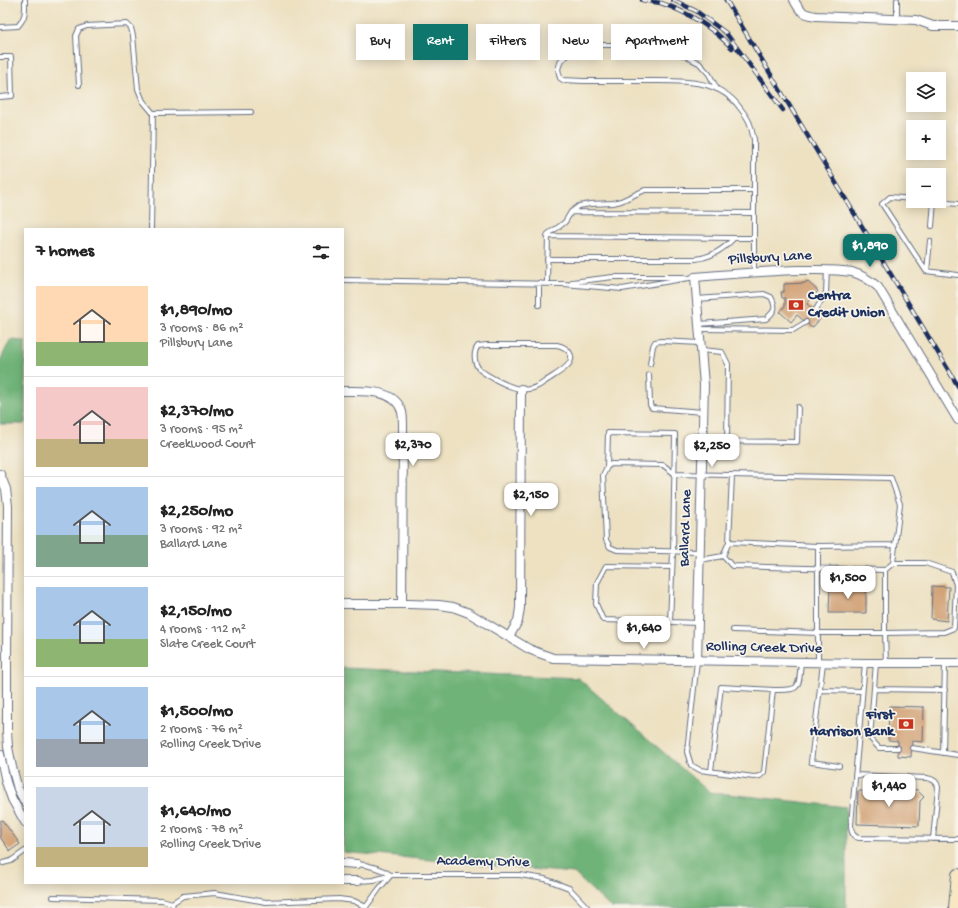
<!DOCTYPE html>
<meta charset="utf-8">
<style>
body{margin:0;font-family:"Gochi Hand",sans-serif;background:#f2f2f2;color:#222;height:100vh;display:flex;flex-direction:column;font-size:15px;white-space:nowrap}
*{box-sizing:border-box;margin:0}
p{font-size:13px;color:#767676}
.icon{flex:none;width:22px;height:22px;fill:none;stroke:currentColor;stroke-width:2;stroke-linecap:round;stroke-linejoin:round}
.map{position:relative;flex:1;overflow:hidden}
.drawer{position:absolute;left:24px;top:228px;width:320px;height:656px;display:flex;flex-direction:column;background:#fff;border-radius:0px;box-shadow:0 2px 10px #0003}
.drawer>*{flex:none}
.top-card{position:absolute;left:356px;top:24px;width:380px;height:36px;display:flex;gap:8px}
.tools{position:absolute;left:906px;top:72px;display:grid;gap:8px}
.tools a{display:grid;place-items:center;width:40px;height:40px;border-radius:0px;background:#fff;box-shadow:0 2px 10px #0003;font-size:20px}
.price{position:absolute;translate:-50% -34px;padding:0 9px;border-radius:8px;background:#fff;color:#222;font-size:13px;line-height:26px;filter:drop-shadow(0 1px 2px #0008)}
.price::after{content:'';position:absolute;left:50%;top:24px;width:12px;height:9px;margin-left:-6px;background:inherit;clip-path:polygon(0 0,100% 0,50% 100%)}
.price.selected{background:#0f766e;color:#fff}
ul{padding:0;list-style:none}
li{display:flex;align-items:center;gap:12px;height:100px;padding:0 12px}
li+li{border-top:1px solid #e0e0e0}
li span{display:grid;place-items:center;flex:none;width:112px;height:80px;border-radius:0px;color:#555}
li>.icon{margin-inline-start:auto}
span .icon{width:48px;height:48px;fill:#fffc;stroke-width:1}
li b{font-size:17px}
h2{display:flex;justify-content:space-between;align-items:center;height:48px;padding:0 12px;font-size:17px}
.tag{padding:0 14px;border-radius:0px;background:#fff;box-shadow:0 2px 10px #0003;font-size:14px;line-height:36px}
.tag.selected{background:#0f766e;color:#fff}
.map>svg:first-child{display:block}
</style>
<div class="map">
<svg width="958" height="908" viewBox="0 0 958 908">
<rect width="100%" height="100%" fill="#f7f3e8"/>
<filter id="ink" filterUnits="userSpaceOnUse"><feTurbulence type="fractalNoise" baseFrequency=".025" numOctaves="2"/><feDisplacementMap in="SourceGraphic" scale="8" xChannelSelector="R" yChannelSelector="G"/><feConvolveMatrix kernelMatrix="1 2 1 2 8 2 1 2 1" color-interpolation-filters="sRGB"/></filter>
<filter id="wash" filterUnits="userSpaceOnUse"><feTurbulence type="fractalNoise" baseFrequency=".012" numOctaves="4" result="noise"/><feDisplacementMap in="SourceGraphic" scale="16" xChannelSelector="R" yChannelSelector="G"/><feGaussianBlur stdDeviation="0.9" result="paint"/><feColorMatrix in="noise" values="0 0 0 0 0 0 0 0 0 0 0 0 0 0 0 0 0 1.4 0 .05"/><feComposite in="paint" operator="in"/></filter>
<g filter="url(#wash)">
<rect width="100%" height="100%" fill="#ede1c2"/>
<path fill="#6fb378" stroke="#45716b" d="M 10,340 L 25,341 L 25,422 L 24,424 L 0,424 L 0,361 Z
M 343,668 L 578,678 L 709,792 L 846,807 L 846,908 L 611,908 L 574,873 L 343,852 Z"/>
<g id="blocks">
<path fill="#d2a277" d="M 807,281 L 818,291 L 807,304 L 822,317 L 812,328 L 797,315 L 791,322 L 780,312 L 785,306 L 785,298 L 782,298 L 781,292 L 784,292 L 784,284 L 805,283 Z
M 830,586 L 866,587 L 866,613 L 829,613 Z
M 932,586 L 949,587 L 947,621 L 931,619 Z
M 889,706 L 924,707 L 923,742 L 912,741 L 911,757 L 898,756 L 898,741 L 888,740 Z
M 916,789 L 924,797 L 920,801 L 919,826 L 857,824 L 858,791 L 912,793 Z
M 2,820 L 20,844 L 10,851 L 0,837 L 0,821 Z"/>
</g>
</g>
<g filter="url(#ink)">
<use href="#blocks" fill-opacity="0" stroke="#646d81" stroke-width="1"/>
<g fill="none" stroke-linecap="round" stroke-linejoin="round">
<g stroke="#646d81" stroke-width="6">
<path id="lane" d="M 897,19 L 897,0
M 0,27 L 18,26 C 26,17 25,12 25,0
M 0,57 L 11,57 L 12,96 L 0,97
M 583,81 L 563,80 L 560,78 L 558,69 L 561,60 L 578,48 L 596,45 L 617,45 L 664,50 L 681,54 L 699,63 L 709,74 L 717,89
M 585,81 C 606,81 626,81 647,81 C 680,81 719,78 740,108 C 744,113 748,118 750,124 C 752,129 752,134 754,139 L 754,272
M 79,85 L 76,36 L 79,29 L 87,26 L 127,24 L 131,28 L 133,36 L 138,89 L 143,101 L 153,113 L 151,229
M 153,113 L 251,112
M 913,199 L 890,197 L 882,204 L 926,271 L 958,275
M 930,201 L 958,204
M 572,212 L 754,213
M 932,226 L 934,201
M 547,236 L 734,238
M 547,259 L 696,259 C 712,257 724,249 734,238 L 754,238
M 927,271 L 930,241
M 343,280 L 564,284 L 622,289 L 695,277
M 572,282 L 613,277 L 683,277
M 539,283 L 539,305
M 547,283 L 548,234 L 560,226 L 565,222 L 571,212 L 579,206 L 590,204 L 613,203 L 621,201 L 645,190 L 754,190
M 697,299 L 764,294 L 771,297 C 777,308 775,311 766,319 L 699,324
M 815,311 L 826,293 L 827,270
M 699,329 L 793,330 L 806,322
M 487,345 L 557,345 C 567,347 577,356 567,366 C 562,371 555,375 549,379 C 545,381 541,385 536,387 C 532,389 525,390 521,389 C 510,388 487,376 479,369 C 474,363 473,352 478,346 Z
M 701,350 L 722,352 L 728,364 L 727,441
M 650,364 L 653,346 L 655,342 L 661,341 L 700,343
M 649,375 L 650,405 L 652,408 L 703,412
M 703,441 L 797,442 L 798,407
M 607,467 L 608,433 L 675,434 L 673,552 L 670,622 L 698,623
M 729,542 L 732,475
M 818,546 L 895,545
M 699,552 L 617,550 L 610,547 L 606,540 L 603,475 L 607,467 L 611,464 L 663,465 L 675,474 L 891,478 L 900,504 L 893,563 L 925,563 L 952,572 L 956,585 L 954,628 L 944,632 L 885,633 L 886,663
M 723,556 L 732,566 L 885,570
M 700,560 L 723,556 L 729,542 L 818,546 L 818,663
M 670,622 L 603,620 L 596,604 L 597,583 L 606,566 L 672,567
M 733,630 L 818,633 L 885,633 L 885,570 L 893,563
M 697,661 L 687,752 L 691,765 L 700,770 L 754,777 L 760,776 L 764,772 L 773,690 C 802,690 798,689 801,662
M 823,663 L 811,762 L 839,766
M 865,663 L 851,825 C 851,831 853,837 859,838 L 958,839
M 876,663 L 870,738 L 879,748 L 898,748
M 874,689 L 945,690
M 820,690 L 862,691
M 912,748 L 958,755
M 943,753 L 945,663
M 711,771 L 721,687 L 773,690
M 855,775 L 927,778 C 933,779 937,781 938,787 L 933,839
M 3,863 L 11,861 L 25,851
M 357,864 C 370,865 380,868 391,875
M 358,881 L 374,880 L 391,875 L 520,875 L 545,879 L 569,888 L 588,908
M 53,897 L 162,900 L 172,903
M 173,908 L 172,903 L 183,896 L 215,893 L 266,902 L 339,899 L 354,901 L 366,907 L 379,889 L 391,875"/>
</g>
<g stroke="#646d81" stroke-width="10">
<path id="street" d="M 794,0 C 800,12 803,14 816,16 L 916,20 L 933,26 L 958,26
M 343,391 C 362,391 395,388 402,412 C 403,417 403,422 403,427 L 402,604
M 0,474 L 6,489 L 8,506 L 7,656 L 7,731 L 8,747 L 12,767 L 18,789 L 25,802
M 343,604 L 409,604 L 439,605 L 453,607 L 469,613 L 529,649 L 539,653 L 553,658 L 865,663 L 958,663
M 509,637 L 518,621 L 520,608 L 521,389
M 697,661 L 704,385 L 695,277 C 730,274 765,271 800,270 C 817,270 835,269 852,272 C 862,275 870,280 878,287 L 958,420
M 0,754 L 6,782 L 12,799 L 25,822
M 343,863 L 357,864
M 343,881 L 358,881"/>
</g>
<g stroke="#646d81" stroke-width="14">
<path id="secondary" d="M 955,908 L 958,875"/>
</g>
<use href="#lane" stroke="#fff" stroke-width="4"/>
<use href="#street" stroke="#fff" stroke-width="8"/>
<use href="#secondary" stroke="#f7e8c3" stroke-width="12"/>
<g stroke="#1b2f5e" stroke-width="4.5">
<path id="rail" d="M 642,0 C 648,1 655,2 661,3 C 687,12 712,27 732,48
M 673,0 L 696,11 L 726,33 L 783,110
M 726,0 L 958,386"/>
</g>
<use href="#rail" stroke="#f7f3e8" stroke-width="3" stroke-dasharray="9" stroke-linecap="butt"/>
</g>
</g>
<defs>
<g id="bank-bare" transform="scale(1.2)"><path d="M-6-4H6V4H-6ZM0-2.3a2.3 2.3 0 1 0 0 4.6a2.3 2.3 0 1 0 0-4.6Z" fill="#c8321e" stroke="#f7f3e8" stroke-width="2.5" paint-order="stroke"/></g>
</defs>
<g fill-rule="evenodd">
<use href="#bank-bare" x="796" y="305"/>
<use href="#bank-bare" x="906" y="724"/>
</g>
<g text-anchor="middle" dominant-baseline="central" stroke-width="3.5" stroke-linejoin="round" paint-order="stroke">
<g font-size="15" fill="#1b2f5e" stroke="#f7f3e8">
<text transform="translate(770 258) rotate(-3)">Pillsbury Lane</text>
<text transform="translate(686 528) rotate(-88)">Ballard Lane</text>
<text transform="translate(764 648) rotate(1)">Rolling Creek Drive</text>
<text transform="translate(483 862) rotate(1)">Academy Drive</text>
</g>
<g font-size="15" font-weight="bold" fill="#1b2f5e" stroke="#f7f3e8" text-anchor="start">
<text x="808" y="296">Centra<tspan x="808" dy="17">Credit Union</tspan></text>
<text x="894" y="715" text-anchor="end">First<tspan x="894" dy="17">Harrison Bank</tspan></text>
</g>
</g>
</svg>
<div class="tools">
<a><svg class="icon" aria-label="layers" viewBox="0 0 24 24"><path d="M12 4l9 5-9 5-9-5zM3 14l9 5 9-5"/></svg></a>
<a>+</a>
<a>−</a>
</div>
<b class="price selected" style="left:870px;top:268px">$1,890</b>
<b class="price" style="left:413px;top:467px">$2,370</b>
<b class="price" style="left:712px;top:468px">$2,250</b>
<b class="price" style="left:531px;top:517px">$2,150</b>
<b class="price" style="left:848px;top:600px">$1,500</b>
<b class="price" style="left:644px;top:650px">$1,640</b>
<b class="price" style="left:889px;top:808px">$1,440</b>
<div class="top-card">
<a class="tag">Buy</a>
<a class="tag selected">Rent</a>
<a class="tag">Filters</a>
<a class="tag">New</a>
<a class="tag">Apartment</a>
</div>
<section class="drawer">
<h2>7 homes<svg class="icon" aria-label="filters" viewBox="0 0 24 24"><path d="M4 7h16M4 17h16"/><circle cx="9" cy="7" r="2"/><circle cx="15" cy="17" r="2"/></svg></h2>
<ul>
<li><span style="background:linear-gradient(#ffd9b3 70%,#8fb573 0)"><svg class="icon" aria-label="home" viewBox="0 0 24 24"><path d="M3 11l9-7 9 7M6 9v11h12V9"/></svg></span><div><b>$1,890/mo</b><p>3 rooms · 86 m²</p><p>Pillsbury Lane</p></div></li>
<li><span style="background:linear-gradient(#f6c9c9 65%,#c2b280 0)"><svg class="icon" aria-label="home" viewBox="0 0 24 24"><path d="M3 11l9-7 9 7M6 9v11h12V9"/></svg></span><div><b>$2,370/mo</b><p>3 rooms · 95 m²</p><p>Creekwood Court</p></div></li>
<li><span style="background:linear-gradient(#a9c7e8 60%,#7fa58c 0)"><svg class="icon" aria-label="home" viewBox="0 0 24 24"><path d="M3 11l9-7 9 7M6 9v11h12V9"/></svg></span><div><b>$2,250/mo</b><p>3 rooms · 92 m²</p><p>Ballard Lane</p></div></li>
<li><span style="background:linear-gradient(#a9c7e8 65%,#8fb573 0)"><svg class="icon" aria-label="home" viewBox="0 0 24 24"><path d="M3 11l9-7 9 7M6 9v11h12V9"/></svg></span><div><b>$2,150/mo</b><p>4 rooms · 112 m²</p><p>Slate Creek Court</p></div></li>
<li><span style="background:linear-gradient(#a9c7e8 65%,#9aa5b1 0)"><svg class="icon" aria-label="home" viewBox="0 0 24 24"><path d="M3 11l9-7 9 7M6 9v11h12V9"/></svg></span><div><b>$1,500/mo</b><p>2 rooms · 76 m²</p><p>Rolling Creek Drive</p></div></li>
<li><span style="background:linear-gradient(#c9d6e8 75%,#c2b280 0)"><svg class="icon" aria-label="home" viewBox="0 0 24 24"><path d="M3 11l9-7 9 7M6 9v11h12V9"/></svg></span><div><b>$1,640/mo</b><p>2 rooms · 78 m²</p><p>Rolling Creek Drive</p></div></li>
</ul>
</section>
</div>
